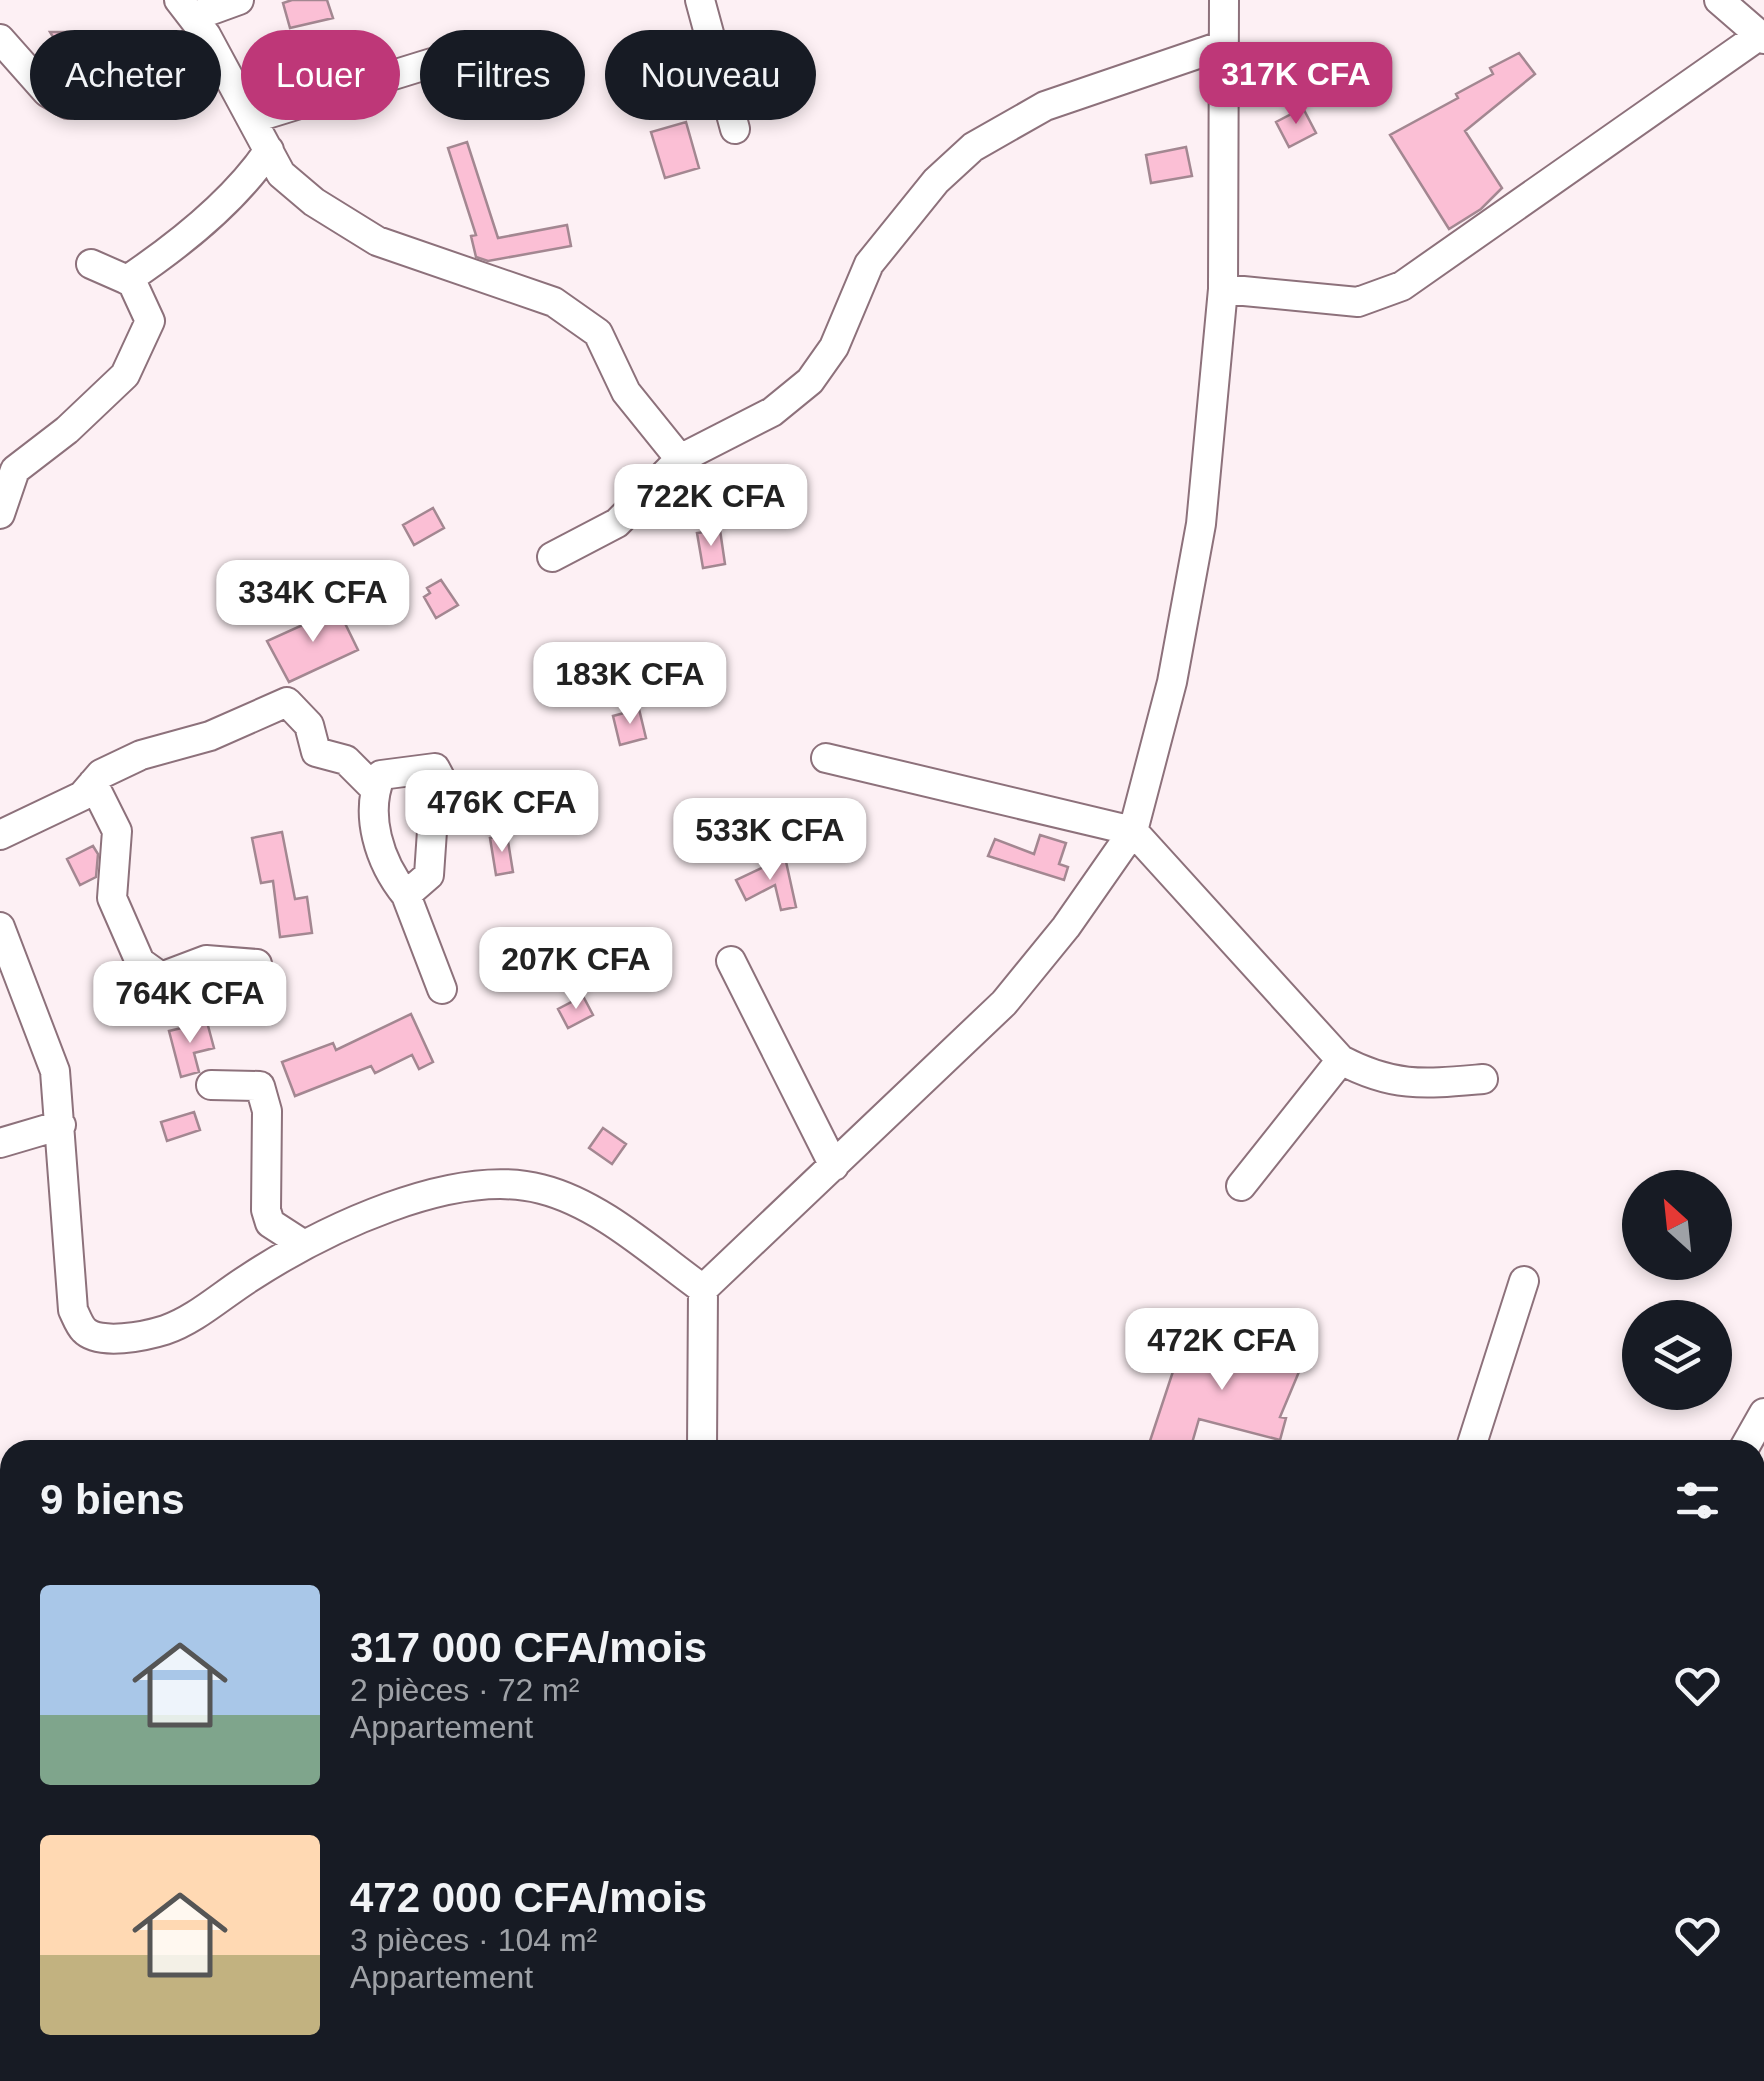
<!DOCTYPE html>
<html lang="fr">
<meta charset="utf-8">
<style>
body{margin:0;font-family:Helvetica,sans-serif;background:#20242c;color:#f1f3f6;height:100vh;display:flex;flex-direction:column;font-size:38px;white-space:nowrap}
*{box-sizing:border-box;margin:0}
p{font-size:32px;color:#9ea1a6}
.icon{flex:none;width:55px;height:55px;fill:none;stroke:currentColor;stroke-width:2;stroke-linecap:round;stroke-linejoin:round}
.map{position:relative;flex:1;overflow:hidden}
.side{position:absolute;left:0px;top:1440px;width:1765px;height:642px;display:flex;flex-direction:column;background:#171b24;border-radius:30px 30px 0 0;box-shadow:0 5px 15px #0003}
.side>*{flex:none}
.top-card{position:absolute;left:30px;top:30px;width:1000px;height:90px;display:flex;gap:20px}
.needle{width:65px;rotate:333deg}
.controls{position:absolute;left:1622px;top:1170px;display:grid;gap:20px}
.controls a{display:grid;place-items:center;width:110px;height:110px;border-radius:50%;background:#171b24;box-shadow:0 5px 15px #0003;font-size:50px}
.price{position:absolute;translate:-50% -85px;padding:0 22px;border-radius:20px;background:#fff;color:#222;font-size:32px;line-height:65px;filter:drop-shadow(0 2px 5px #0008)}
.price::after{content:'';position:absolute;left:50%;top:60px;width:30px;height:22px;margin-left:-15px;background:inherit;clip-path:polygon(0 0,100% 0,50% 100%)}
.price.on{background:#be3778;color:#fff}
ul{padding:0;list-style:none}
li{display:flex;align-items:center;gap:30px;height:250px;padding:0 40px}
li span{display:grid;place-items:center;flex:none;width:280px;height:200px;border-radius:10px;color:#555}
li>.icon{margin-inline-start:auto}
span .icon{width:120px;height:120px;fill:#fffc;stroke-width:1}
li b{font-size:42px}
h2{display:flex;justify-content:space-between;align-items:center;height:120px;padding:0 40px;font-size:42px}
.tag{padding:0 35px;border-radius:45px;background:#171b24;box-shadow:0 5px 15px #0003;font-size:35px;line-height:90px}
.tag.on{background:#be3778;color:#fff}
.map>svg:first-child{display:block}
</style>
<div class="map">
<svg width="1764" height="2081" viewBox="0 0 1764 2081">
<rect width="100%" height="100%" fill="#fdf0f4"/>
<path fill="#fbbfd5" stroke="#a38791" stroke-width="2.5" d="M 292,0 L 327,0 L 333,18 L 290,28 L 283,3 Z
M 50,32 L 75,32 L 100,72 L 81,83 Z
M 1519,53 L 1535,74 L 1465,131 L 1502,188 L 1481,209 L 1449,229 L 1390,135 L 1458,98 L 1456,94 L 1493,74 L 1490,68 Z
M 1303,108 L 1316,133 L 1289,147 L 1276,122 Z
M 686,122 L 699,168 L 665,178 L 651,132 Z
M 467,142 L 498,238 L 567,225 L 571,246 L 488,261 L 476,257 L 471,236 L 476,235 L 448,148 Z
M 1186,147 L 1192,176 L 1151,183 L 1146,155 Z
M 433,508 L 444,528 L 414,545 L 403,525 Z
M 720,530 L 725,564 L 703,568 L 697,533 Z
M 441,580 L 458,605 L 436,618 L 424,597 L 430,593 L 427,588 Z
M 338,609 L 358,650 L 289,682 L 267,641 Z
M 639,709 L 646,738 L 620,745 L 613,716 Z
M 282,832 L 295,899 L 307,897 L 312,933 L 280,937 L 273,881 L 261,883 L 252,838 Z
M 507,835 L 513,872 L 496,875 L 490,838 Z
M 1040,835 L 1066,843 L 1059,864 L 1068,867 L 1064,880 L 988,856 L 995,839 L 1034,854 Z
M 93,846 L 98,854 L 96,877 L 80,885 L 67,859 Z
M 785,857 L 796,907 L 781,910 L 775,885 L 746,900 L 736,880 Z
M 144,996 L 147,1020 L 112,1024 L 108,1001 Z
M 583,996 L 593,1015 L 568,1028 L 558,1009 Z
M 411,1014 L 433,1062 L 419,1069 L 412,1055 L 375,1073 L 371,1066 L 295,1096 L 282,1062 L 333,1043 L 336,1050 Z
M 207,1022 L 214,1048 L 194,1053 L 199,1072 L 181,1077 L 169,1031 Z
M 194,1112 L 200,1130 L 167,1141 L 161,1122 Z
M 603,1128 L 626,1144 L 612,1164 L 589,1148 Z
M 1186,1332 L 1301,1367 L 1280,1417 L 1286,1418 L 1280,1440 L 1199,1419 L 1190,1450 L 1147,1450 Z"/>
<g fill="none" stroke-linecap="round" stroke-linejoin="round">
<g stroke="#8d717b" stroke-width="32">
<path id="minor" d="M 179,0 L 206,35 L 281,174 L 314,202 L 377,241 L 554,302 L 598,333 L 626,392 L 680,459
M 700,0 L 735,129
M 1719,0 L 1764,39
M 195,16 L 239,0
M 0,39 L 47,92 L 68,104 L 86,100 L 206,35
M 254,118 L 432,63 L 476,94
M 127,280 C 179,245 234,202 269,150
M 1223,289 L 1358,302 L 1402,286 L 1760,35
M 0,514 L 15,470 L 67,430 L 125,375 L 150,321 L 132,282 L 91,264
M 552,557 L 617,523 L 680,459 L 772,412 L 810,381 L 834,347 L 869,264 L 936,181 L 973,147 L 1045,106 L 1221,46
M 826,758 L 1133,831 L 1341,1060 C 1394,1088 1425,1084 1483,1079
M 435,768 L 444,785 L 432,831 L 429,875 L 406,895 C 379,862 364,814 381,775 Z
M 93,783 L 117,831 L 112,898 L 140,962 L 161,977 L 206,960 L 257,964
M 0,835 L 82,796 L 101,774 L 141,755 L 210,736 L 287,702 L 309,725 L 316,752 L 346,760 L 375,789
M 406,895 L 442,989
M 0,927 L 55,1071 L 73,1310 C 76,1316 79,1325 84,1330 C 99,1346 146,1336 165,1330 C 195,1320 222,1295 249,1278 C 321,1231 453,1166 541,1189 C 601,1204 654,1254 703,1289
M 731,961 L 834,1166
M 211,1085 L 260,1086 L 267,1111 L 266,1210 L 270,1223 L 304,1245
M 0,1143 L 61,1125
M 1241,1186 L 1341,1060
M 702,1450 L 703,1289 L 1004,1003 L 1066,927 L 1133,831 L 1172,682 L 1201,524 L 1223,289 L 1224,0
M 1470,1450 L 1524,1281
M 1743,1450 L 1764,1413
M 1755,1722 L 1764,1723
M 0,1918 L 10,1918
M 1755,2004 L 1764,2005
M 1042,2072 L 1050,2081
M 1234,2072 L 1241,2081"/>
</g>
<use href="#minor" stroke="#fff" stroke-width="28"/>
</g>
</svg>
<div class="controls">
<a><svg class="needle" viewBox="-14 -14 28 28"><path d="M0-13l5 13h-10z" fill="#e53935"/><path d="M0 13l5-13h-10z" fill="#9ea1a6"/></svg></a>
<a><svg class="icon" aria-label="layers" viewBox="0 0 24 24"><path d="M12 4l9 5-9 5-9-5zM3 14l9 5 9-5"/></svg></a>
</div>
<b class="price on" style="left:1296px;top:127px">317K CFA</b>
<b class="price" style="left:711px;top:549px">722K CFA</b>
<b class="price" style="left:313px;top:645px">334K CFA</b>
<b class="price" style="left:630px;top:727px">183K CFA</b>
<b class="price" style="left:502px;top:855px">476K CFA</b>
<b class="price" style="left:770px;top:883px">533K CFA</b>
<b class="price" style="left:576px;top:1012px">207K CFA</b>
<b class="price" style="left:190px;top:1046px">764K CFA</b>
<b class="price" style="left:1222px;top:1393px">472K CFA</b>
<div class="top-card">
<a class="tag">Acheter</a>
<a class="tag on">Louer</a>
<a class="tag">Filtres</a>
<a class="tag">Nouveau</a>
</div>
<section class="side">
<h2>9 biens<svg class="icon" aria-label="filters" viewBox="0 0 24 24"><path d="M4 7h16M4 17h16"/><circle cx="9" cy="7" r="2"/><circle cx="15" cy="17" r="2"/></svg></h2>
<ul>
<li><span style="background:linear-gradient(#a9c7e8 65%,#7fa58c 0)"><svg class="icon" aria-label="home" viewBox="0 0 24 24"><path d="M3 11l9-7 9 7M6 9v11h12V9"/></svg></span><div><b>317 000 CFA/mois</b><p>2 pièces · 72 m²</p><p>Appartement</p></div><svg class="icon" aria-label="heart" viewBox="0 0 24 24"><path d="M12 20l-8-8c-3-5 5-10 8-4 3-6 11-1 8 4z"/></svg></li>
<li><span style="background:linear-gradient(#ffd9b3 60%,#c2b280 0)"><svg class="icon" aria-label="home" viewBox="0 0 24 24"><path d="M3 11l9-7 9 7M6 9v11h12V9"/></svg></span><div><b>472 000 CFA/mois</b><p>3 pièces · 104 m²</p><p>Appartement</p></div><svg class="icon" aria-label="heart" viewBox="0 0 24 24"><path d="M12 20l-8-8c-3-5 5-10 8-4 3-6 11-1 8 4z"/></svg></li>
</ul>
</section>
</div>
